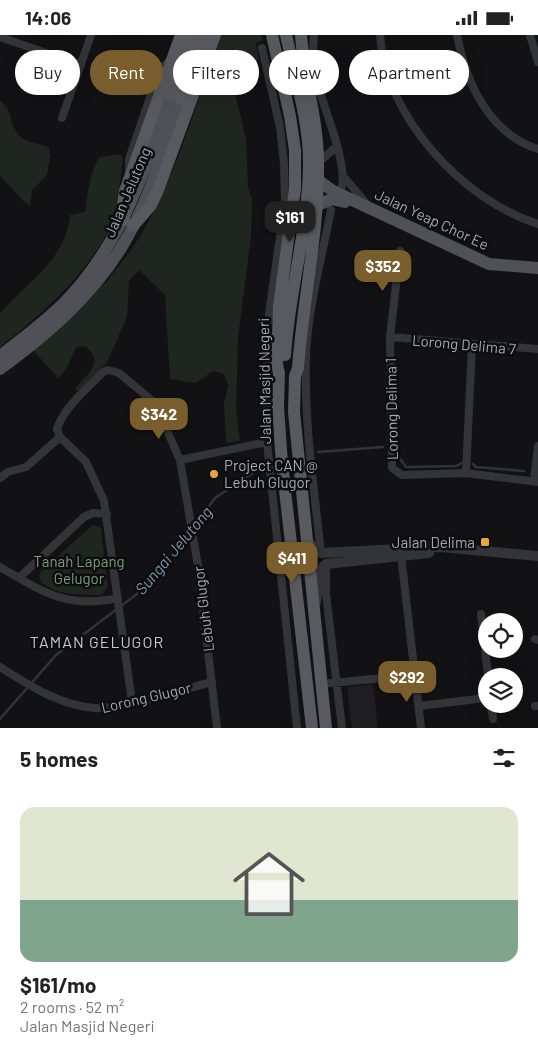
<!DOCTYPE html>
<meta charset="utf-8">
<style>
body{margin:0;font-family:Barlow,sans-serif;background:#f6f6f6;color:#222;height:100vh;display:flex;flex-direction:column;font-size:19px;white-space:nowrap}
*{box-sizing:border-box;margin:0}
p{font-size:16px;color:#767676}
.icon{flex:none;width:28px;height:28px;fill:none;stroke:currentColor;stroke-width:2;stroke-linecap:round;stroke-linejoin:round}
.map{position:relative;height:693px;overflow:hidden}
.drawer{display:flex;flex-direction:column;background:#fff;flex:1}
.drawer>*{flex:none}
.hud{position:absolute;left:15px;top:15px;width:509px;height:45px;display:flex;gap:10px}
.fabs{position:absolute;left:478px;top:578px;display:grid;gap:10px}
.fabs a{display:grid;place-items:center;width:45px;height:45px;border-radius:50%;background:#fff;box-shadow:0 5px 20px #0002;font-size:25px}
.price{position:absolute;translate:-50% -42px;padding:0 11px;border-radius:10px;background:#7a5d2c;color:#fff;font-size:16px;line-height:32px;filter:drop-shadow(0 1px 2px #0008)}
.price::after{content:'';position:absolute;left:50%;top:30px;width:15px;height:11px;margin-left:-8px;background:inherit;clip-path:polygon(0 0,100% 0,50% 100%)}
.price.selected{background:#222;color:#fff}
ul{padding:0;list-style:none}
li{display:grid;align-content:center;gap:10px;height:265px;padding:0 20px}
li+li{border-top:1px solid #e0e0e0}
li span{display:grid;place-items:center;height:155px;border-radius:15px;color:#555}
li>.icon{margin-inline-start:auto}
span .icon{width:90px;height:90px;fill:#fffc;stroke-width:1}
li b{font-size:21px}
h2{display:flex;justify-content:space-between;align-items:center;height:60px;padding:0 20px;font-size:21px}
.chip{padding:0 18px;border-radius:22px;background:#fff;box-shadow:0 5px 20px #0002;font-size:18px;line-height:45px}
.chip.selected{background:#7a5d2c;color:#fff}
.status{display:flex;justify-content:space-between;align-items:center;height:35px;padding:0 25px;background:#fff;direction:ltr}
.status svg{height:14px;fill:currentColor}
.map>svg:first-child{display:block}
</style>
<div class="status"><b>14:06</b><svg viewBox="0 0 49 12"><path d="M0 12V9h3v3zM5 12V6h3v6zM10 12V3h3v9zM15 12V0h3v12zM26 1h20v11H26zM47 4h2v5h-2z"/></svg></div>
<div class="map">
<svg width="538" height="693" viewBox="0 0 538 693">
<rect width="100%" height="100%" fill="#121214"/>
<path fill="#1e1e20" d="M 373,649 L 378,693 L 352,693 L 347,652 Z"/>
<path fill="#1f261f" d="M 220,0 L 261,0 L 263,5 L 256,8 L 259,26 L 229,33 L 246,104 L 248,152 L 252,164 L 251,201 L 238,303 L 236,374 L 240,406 L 226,408 L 224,368 L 228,350 L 224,339 L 213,336 L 196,348 L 170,344 L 165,260 L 139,235 L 129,246 L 127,282 L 107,327 L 79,357 L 75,354 C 88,338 105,328 85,311 L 77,312 C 68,324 72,330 58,343 L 33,315 C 74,281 114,244 142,198 C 178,137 197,66 220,0 Z
M 0,65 C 14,77 8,87 19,100 C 27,109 39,107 49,113 L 50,121 L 47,140 L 32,155 L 30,170 C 24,169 7,147 0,141 Z
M 120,119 L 123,122 C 121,138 120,156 116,172 C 105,225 41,280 0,312 L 0,278 C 27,247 66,225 70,180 L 85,177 C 88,159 89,137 100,122 Z
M 93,490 L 101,493 L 108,552 L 102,560 C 81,560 58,561 41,547 L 39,540 L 41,536 Z"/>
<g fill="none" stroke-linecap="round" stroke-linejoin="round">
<path stroke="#2c353b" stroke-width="2.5" d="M 318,417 L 383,412
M 396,418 L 406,432 L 456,431 L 462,428
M 473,429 L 476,432 L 524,436
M 193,493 L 215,463 L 262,432
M 0,684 L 56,620 L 137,559 L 189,497"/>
<path stroke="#333438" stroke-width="8" d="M 314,0 C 313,12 312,24 314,35 C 318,63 354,135 339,159
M 380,0 C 385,81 462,165 538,189
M 457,0 C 466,47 488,98 538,114
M 530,0 L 538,27
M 0,2 L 81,30
M 262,13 L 280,92 L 284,129 L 285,166 L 267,293 L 267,407 L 297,693
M 62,83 L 91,0
M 318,128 L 337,111
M 129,135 L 129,124 L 159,36 L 171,24
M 343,141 L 366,168
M 400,216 L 390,302 L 392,433 L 402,440 L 466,438 L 538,447
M 390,302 L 538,314
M 180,425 L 267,407
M 466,438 L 472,310
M 0,443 L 8,437 L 26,432 L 60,402
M 534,446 L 538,411
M 321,518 C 314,453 304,387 306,321 C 308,272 322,222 331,175
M 401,520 L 421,693
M 326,529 L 326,559 L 342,693
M 0,532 C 43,557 66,574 118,563
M 19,543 L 84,482 L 93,478 L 107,479
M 481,579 L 488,641
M 535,604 L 538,605
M 0,632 C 29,650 60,671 95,673 C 122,675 183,654 212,647
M 321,649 L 414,640
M 132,667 L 104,466 L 86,427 L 60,402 L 57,394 C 64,372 88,353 103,337 L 108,335 L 119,338 L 155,368 L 180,425 L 198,531 L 217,693
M 491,669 L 493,684
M 419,671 L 486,663
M 535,671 L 538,671"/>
<path stroke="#333438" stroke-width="10" d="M 306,506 L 321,518 L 441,512 L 538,521
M 316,567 L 319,536 L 326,529 L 429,518"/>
<path stroke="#505157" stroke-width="12" d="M 318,145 L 333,156 L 489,229 L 538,233
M 318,170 L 332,164 L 345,167
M 0,321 C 22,304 45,287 64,268 C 121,210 145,135 171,60
M 0,334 C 46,300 91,262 121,213 C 149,168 164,114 181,64"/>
<path stroke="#585a60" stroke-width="12" d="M 272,0 L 290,81 L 295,115 L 295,154 L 279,271 L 277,330 L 279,338 L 278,372 L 282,429 L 312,693
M 301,0 C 304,43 318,85 318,128 C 319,197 303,264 298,333 L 295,341 L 294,377 L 326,693
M 171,60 L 192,0
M 181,64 L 204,0
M 124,185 L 123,170 L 125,156 L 181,0
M 133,191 L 151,170 L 158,155 L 215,0
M 285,320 C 289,257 308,195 309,131 C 310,89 295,41 286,0"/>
</g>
<g fill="#e6a638" stroke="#0d0d0f" stroke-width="2">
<circle cx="214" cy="439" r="5"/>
<rect x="480" y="502" width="10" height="10" rx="2.5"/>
</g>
<g text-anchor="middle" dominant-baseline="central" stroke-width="5" stroke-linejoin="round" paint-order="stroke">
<g font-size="15" fill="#a4a9b3" stroke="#0d0d0f">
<text transform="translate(127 157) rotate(-67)">Jalan Jelutong</text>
<text transform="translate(432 184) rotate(25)">Jalan Yeap Chor Ee</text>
<text transform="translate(464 309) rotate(5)">Lorong Delima 7</text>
<text transform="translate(264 346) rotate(-91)">Jalan Masjid Negeri</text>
<text transform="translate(391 374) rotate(-91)">Lorong Delima 1</text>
<text transform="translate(203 574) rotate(-97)">Lebuh Glugor</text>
<text transform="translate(146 662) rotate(-13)">Lorong Glugor</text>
</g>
<g font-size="15" fill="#a4a9b3" stroke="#0d0d0f" text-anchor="start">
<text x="224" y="430">Project CAN @<tspan x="224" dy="17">Lebuh Glugor</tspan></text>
<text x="475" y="507" text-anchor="end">Jalan Delima</text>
</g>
<g font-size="15" fill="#7c9d7d" stroke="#0d0d0f">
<text x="79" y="526">Tanah Lapang<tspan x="79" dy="17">Gelugor</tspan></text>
</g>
<g font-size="16" font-style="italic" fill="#7d98ad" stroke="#0d0d0f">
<text transform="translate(173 515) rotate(-50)">Sungai Jelutong</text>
</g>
<g font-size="16" letter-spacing="1" fill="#c5c8d0" stroke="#0d0d0f">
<text x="97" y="606">TAMAN GELUGOR</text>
</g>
</g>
</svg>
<div class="fabs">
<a><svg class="icon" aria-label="locate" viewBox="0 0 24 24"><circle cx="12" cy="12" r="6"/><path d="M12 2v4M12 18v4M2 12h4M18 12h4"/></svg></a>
<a><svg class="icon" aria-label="layers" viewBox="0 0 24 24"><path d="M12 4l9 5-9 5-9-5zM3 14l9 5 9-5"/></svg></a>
</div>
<b class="price selected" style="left:290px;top:208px">$161</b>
<b class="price" style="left:383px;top:257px">$352</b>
<b class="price" style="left:159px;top:405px">$342</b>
<b class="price" style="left:292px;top:549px">$411</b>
<b class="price" style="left:407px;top:668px">$292</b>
<div class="hud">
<a class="chip">Buy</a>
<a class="chip selected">Rent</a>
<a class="chip">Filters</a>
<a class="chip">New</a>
<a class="chip">Apartment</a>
</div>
</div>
<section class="drawer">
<h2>5 homes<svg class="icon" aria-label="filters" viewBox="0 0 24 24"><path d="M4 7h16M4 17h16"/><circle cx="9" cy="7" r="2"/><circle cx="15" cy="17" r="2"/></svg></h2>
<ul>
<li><span style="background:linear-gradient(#dfe7d0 60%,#7fa58c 0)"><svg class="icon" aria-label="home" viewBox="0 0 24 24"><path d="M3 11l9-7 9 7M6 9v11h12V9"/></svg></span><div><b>$161/mo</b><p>2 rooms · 52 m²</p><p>Jalan Masjid Negeri</p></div></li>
</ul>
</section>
